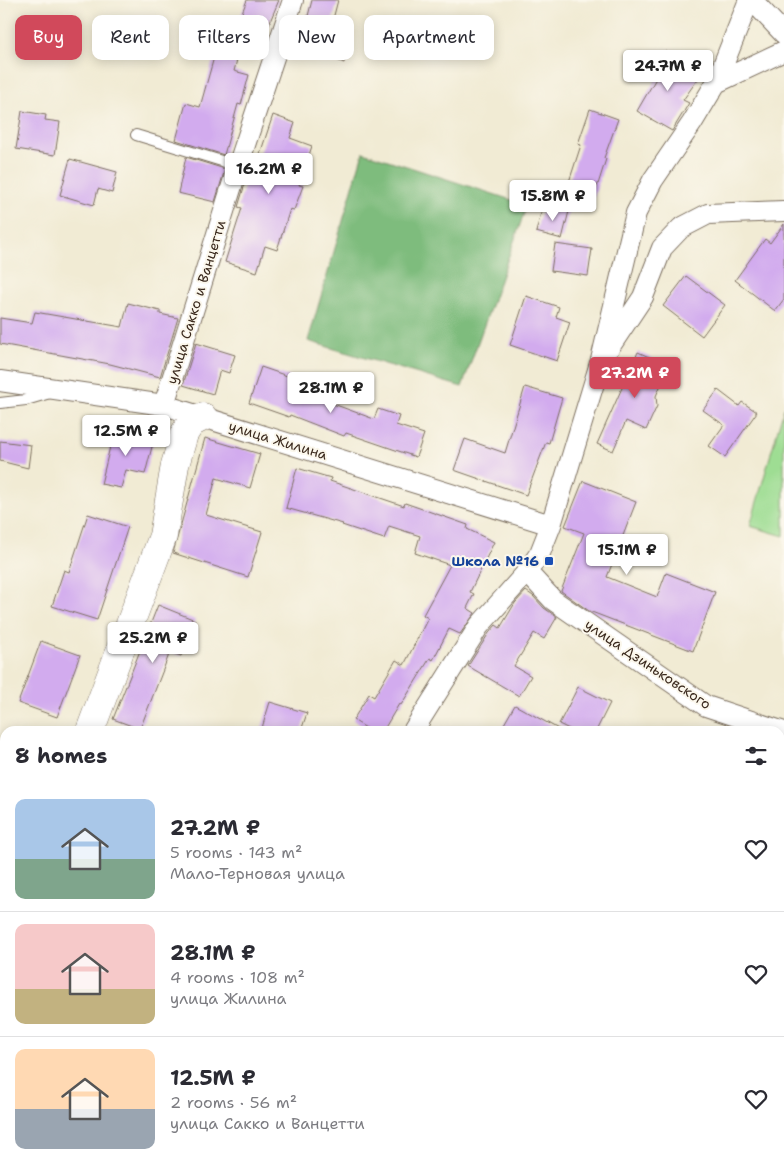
<!DOCTYPE html>
<meta charset="utf-8">
<style>
body{margin:0;font-family:"Shantell Sans",sans-serif;background:#f7f7f7;color:#2b2b33;height:100vh;display:flex;flex-direction:column;font-size:19px;white-space:nowrap}
*{box-sizing:border-box;margin:0}
p{font-size:16px;color:#7c7c81}
.icon{flex:none;width:28px;height:28px;fill:none;stroke:currentColor;stroke-width:2;stroke-linecap:round;stroke-linejoin:round}
.map{position:relative;flex:1;overflow:hidden}
.side{position:absolute;left:0px;top:726px;width:785px;height:446px;display:flex;flex-direction:column;background:#fff;border-radius:15px 15px 0 0;box-shadow:0 2px 12px #0003}
.side>*{flex:none}
.banner{position:absolute;left:15px;top:15px;width:500px;height:45px;display:flex;gap:10px}
.price{position:absolute;translate:-50% -42px;padding:0 11px;border-radius:5px;background:#fff;color:#222;font-size:16px;line-height:32px;filter:drop-shadow(0 1px 2px #0008)}
.price::after{content:'';position:absolute;left:50%;top:30px;width:15px;height:11px;margin-left:-8px;background:inherit;clip-path:polygon(0 0,100% 0,50% 100%)}
.price.selected{background:#d1495b;color:#fff}
ul{padding:0;list-style:none}
li{display:flex;align-items:center;gap:15px;height:125px;padding:0 15px}
li+li{border-top:1px solid #e1e1e2}
li span{display:grid;place-items:center;flex:none;width:140px;height:100px;border-radius:10px;color:#555}
li>.icon{margin-inline-start:auto}
span .icon{width:60px;height:60px;fill:#fffc;stroke-width:1}
li b{font-size:21px}
h2{display:flex;justify-content:space-between;align-items:center;height:60px;padding:0 15px;font-size:21px}
.chip{padding:0 18px;border-radius:10px;background:#fff;box-shadow:0 2px 12px #0003;font-size:18px;line-height:45px}
.chip.selected{background:#d1495b;color:#fff}
.map>svg:first-child{display:block}
</style>
<div class="map">
<svg width="784" height="1172" viewBox="0 0 784 1172">
<rect width="100%" height="100%" fill="#fbf7ec"/>
<filter id="ink" filterUnits="userSpaceOnUse"><feTurbulence type="fractalNoise" baseFrequency=".02" numOctaves="2"/><feDisplacementMap in="SourceGraphic" scale="10" xChannelSelector="R" yChannelSelector="G"/><feConvolveMatrix kernelMatrix="1 2 1 2 8 2 1 2 1" color-interpolation-filters="sRGB"/></filter>
<filter id="wash" filterUnits="userSpaceOnUse"><feTurbulence type="fractalNoise" baseFrequency=".0096" numOctaves="4" result="noise"/><feDisplacementMap in="SourceGraphic" scale="20" xChannelSelector="R" yChannelSelector="G"/><feGaussianBlur stdDeviation="1.12" result="paint"/><feColorMatrix in="noise" values="0 0 0 0 0 0 0 0 0 0 0 0 0 0 0 0 0 1.4 0 .05"/><feComposite in="paint" operator="in"/></filter>
<g filter="url(#wash)">
<rect width="100%" height="100%" fill="#f1ebd4"/>
<path fill="#9edd93" stroke="#6c8458" d="M 784,408 L 784,536 L 750,526 Z"/>
<path fill="#7ebc7d" stroke="#5c734e" d="M 363,152 L 527,205 L 462,387 L 308,341 Z"/>
<g id="blocks">
<path fill="#d2abee" d="M 247,0 L 279,0 L 266,31 L 239,20 Z
M 312,0 L 338,0 L 332,23 L 308,16 Z
M 298,36 L 347,45 L 344,63 L 296,43 Z
M 216,50 L 238,56 L 234,71 L 249,75 L 241,105 L 238,104 L 224,155 L 176,140 L 186,103 L 200,107 Z
M 665,51 L 700,76 L 683,100 L 689,103 L 672,131 L 637,111 L 658,75 L 651,70 Z
M 590,109 L 618,119 L 604,158 L 606,159 L 594,197 L 567,188 L 581,145 L 578,144 Z
M 22,111 L 46,115 L 45,120 L 60,122 L 55,155 L 16,149 Z
M 273,115 L 295,123 L 290,138 L 312,146 L 299,185 L 303,186 L 294,210 L 290,209 L 277,250 L 265,246 L 257,272 L 225,262 L 242,208 L 238,207 L 248,174 L 253,175 Z
M 186,157 L 225,169 L 215,202 L 178,193 Z
M 70,159 L 117,172 L 112,193 L 98,189 L 94,205 L 60,195 Z
M 543,205 L 569,211 L 562,239 L 536,232 Z
M 784,224 L 784,299 L 775,311 L 735,280 L 765,239 L 770,243 Z
M 555,244 L 592,249 L 588,276 L 551,271 Z
M 686,276 L 725,305 L 702,336 L 663,306 Z
M 526,296 L 559,307 L 556,317 L 570,322 L 557,361 L 510,345 Z
M 128,303 L 160,311 L 160,314 L 178,318 L 160,377 L 110,364 L 0,344 L 0,318 L 32,323 L 35,312 L 122,327 Z
M 196,343 L 235,355 L 229,373 L 220,370 L 213,394 L 183,385 Z
M 638,352 L 669,366 L 656,396 L 657,406 L 646,430 L 626,421 L 613,451 L 597,444 Z
M 261,367 L 302,381 L 298,391 L 374,419 L 378,409 L 399,416 L 396,425 L 424,434 L 416,457 L 346,433 L 344,436 L 290,415 L 289,417 L 249,403 Z
M 525,387 L 562,398 L 549,443 L 546,442 L 526,495 L 454,470 L 465,439 L 505,453 Z
M 718,390 L 739,406 L 742,402 L 757,412 L 725,457 L 709,446 L 724,425 L 703,410 Z
M 114,430 L 154,439 L 145,474 L 126,470 L 121,488 L 101,484 Z
M 205,438 L 260,454 L 250,488 L 216,478 L 206,515 L 262,532 L 248,577 L 173,553 Z
M 0,441 L 31,445 L 28,468 L 0,461 Z
M 297,468 L 331,478 L 330,481 L 404,506 L 405,503 L 468,525 L 467,529 L 494,542 L 470,592 L 474,594 L 467,608 L 475,613 L 460,634 L 449,629 L 433,660 L 430,658 L 401,705 L 399,704 L 383,731 L 371,731 L 353,720 L 369,694 L 374,697 L 396,660 L 404,665 L 428,618 L 423,615 L 450,565 L 415,553 L 420,536 L 389,526 L 384,539 L 342,525 L 343,524 L 286,508 Z
M 583,481 L 636,502 L 607,577 L 657,597 L 666,573 L 715,592 L 693,651 L 589,611 L 561,591 L 584,533 L 565,526 Z
M 88,514 L 128,527 L 97,620 L 52,606 L 64,570 L 69,572 Z
M 526,591 L 533,596 L 544,608 L 557,617 L 544,639 L 534,633 L 514,666 L 531,676 L 519,696 L 468,666 L 489,633 L 496,625 L 500,628 L 515,603 Z
M 158,605 L 195,620 L 181,656 L 170,652 L 140,729 L 113,719 Z
M 41,641 L 80,655 L 57,717 L 18,703 Z
M 578,687 L 610,703 L 596,731 L 573,731 L 559,724 Z
M 270,702 L 307,713 L 301,731 L 261,731 Z
M 515,705 L 562,731 L 500,731 Z"/>
</g>
</g>
<g filter="url(#ink)">
<use href="#blocks" fill-opacity="0" stroke="#7b6e5e" stroke-width="1"/>
<g fill="none" stroke-linecap="round" stroke-linejoin="round">
<g stroke="#7b6e5e" stroke-width="12">
<path id="lane" d="M 136,135 L 238,166
M 0,403 L 26,400 L 50,393
M 372,1172 L 373,1168"/>
</g>
<g stroke="#7b6e5e" stroke-width="22">
<path id="street" d="M 752,0 L 784,34
M 716,83 L 784,51
M 609,348 L 643,297 L 662,248 L 681,228 L 708,214 L 784,211
M 0,381 L 164,405 L 551,525
M 164,405 L 238,166 L 293,0
M 527,572 L 553,600 L 706,706 L 784,732
M 413,731 L 479,626 L 527,572 L 540,553 L 551,525 L 601,360 L 636,213 L 653,180 L 692,123 L 716,83 L 749,0
M 0,791 L 5,792
M 780,983 L 784,985
M 507,1168 L 523,1172
M 127,1172 L 129,1168"/>
</g>
<g stroke="#7b6e5e" stroke-width="29">
<path id="secondary" d="M 90,731 L 163,536 L 175,465 L 184,434 L 191,423 L 203,417
M 0,971 L 5,958"/>
</g>
<use href="#lane" stroke="#fff" stroke-width="10"/>
<use href="#street" stroke="#fff" stroke-width="20"/>
<use href="#secondary" stroke="#fff" stroke-width="28"/>
</g>
</g>
<rect fill="#1a4fb4" stroke="#fbf7ec" stroke-width="2" x="544" y="556" width="10" height="10" rx="2.5"/>
<g text-anchor="middle" dominant-baseline="central" stroke-width="4" stroke-linejoin="round" paint-order="stroke">
<g font-size="14" fill="#3b2a1e" stroke="#fbf7ec">
<text transform="translate(196 302) rotate(-73)">улица Сакко и Ванцетти</text>
<text transform="translate(278 440) rotate(17)">улица Жилина</text>
<text transform="translate(648 664) rotate(34)">улица Дзиньковского</text>
</g>
<g font-size="14" font-weight="bold" fill="#164399" stroke="#fbf7ec" text-anchor="end">
<text x="539" y="561">Школа №16</text>
</g>
</g>
</svg>
<b class="price" style="left:668px;top:92px">24.7M ₽</b>
<b class="price" style="left:269px;top:195px">16.2M ₽</b>
<b class="price" style="left:553px;top:222px">15.8M ₽</b>
<b class="price selected" style="left:635px;top:399px">27.2M ₽</b>
<b class="price" style="left:331px;top:414px">28.1M ₽</b>
<b class="price" style="left:126px;top:457px">12.5M ₽</b>
<b class="price" style="left:627px;top:576px">15.1M ₽</b>
<b class="price" style="left:153px;top:664px">25.2M ₽</b>
<div class="banner">
<a class="chip selected">Buy</a>
<a class="chip">Rent</a>
<a class="chip">Filters</a>
<a class="chip">New</a>
<a class="chip">Apartment</a>
</div>
<section class="side">
<h2>8 homes<svg class="icon" aria-label="filters" viewBox="0 0 24 24"><path d="M4 7h16M4 17h16"/><circle cx="9" cy="7" r="2"/><circle cx="15" cy="17" r="2"/></svg></h2>
<ul>
<li><span style="background:linear-gradient(#a9c7e8 60%,#7fa58c 0)"><svg class="icon" aria-label="home" viewBox="0 0 24 24"><path d="M3 11l9-7 9 7M6 9v11h12V9"/></svg></span><div><b>27.2M ₽</b><p>5 rooms · 143 m²</p><p>Мало-Терновая улица</p></div><svg class="icon" aria-label="heart" viewBox="0 0 24 24"><path d="M12 20l-8-8c-3-5 5-10 8-4 3-6 11-1 8 4z"/></svg></li>
<li><span style="background:linear-gradient(#f6c9c9 65%,#c2b280 0)"><svg class="icon" aria-label="home" viewBox="0 0 24 24"><path d="M3 11l9-7 9 7M6 9v11h12V9"/></svg></span><div><b>28.1M ₽</b><p>4 rooms · 108 m²</p><p>улица Жилина</p></div><svg class="icon" aria-label="heart" viewBox="0 0 24 24"><path d="M12 20l-8-8c-3-5 5-10 8-4 3-6 11-1 8 4z"/></svg></li>
<li><span style="background:linear-gradient(#ffd9b3 60%,#9aa5b1 0)"><svg class="icon" aria-label="home" viewBox="0 0 24 24"><path d="M3 11l9-7 9 7M6 9v11h12V9"/></svg></span><div><b>12.5M ₽</b><p>2 rooms · 56 m²</p><p>улица Сакко и Ванцетти</p></div><svg class="icon" aria-label="heart" viewBox="0 0 24 24"><path d="M12 20l-8-8c-3-5 5-10 8-4 3-6 11-1 8 4z"/></svg></li>
</ul>
</section>
</div>
